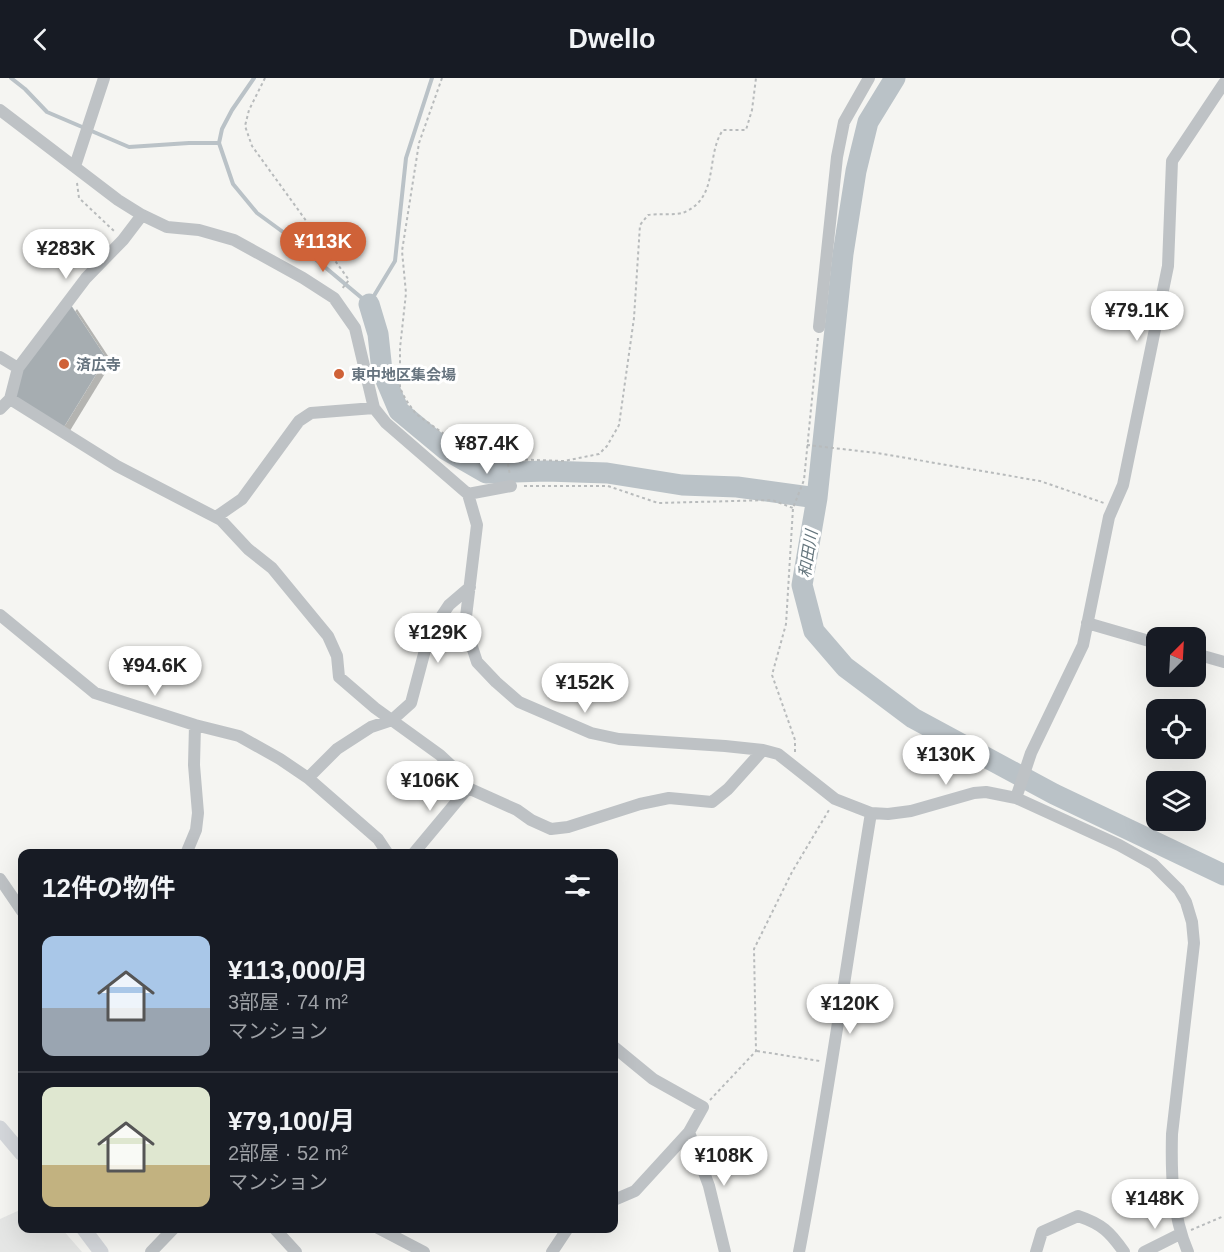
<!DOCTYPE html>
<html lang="ja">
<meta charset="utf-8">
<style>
body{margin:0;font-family:Arial,"Noto Sans JP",sans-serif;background:#20242c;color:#f1f3f6;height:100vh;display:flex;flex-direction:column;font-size:22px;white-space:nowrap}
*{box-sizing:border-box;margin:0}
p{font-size:20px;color:#9ea1a6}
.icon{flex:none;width:33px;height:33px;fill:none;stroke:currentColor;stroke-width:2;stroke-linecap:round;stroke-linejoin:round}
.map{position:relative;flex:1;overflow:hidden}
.panel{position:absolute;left:18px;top:771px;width:600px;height:384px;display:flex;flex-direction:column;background:#171b24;border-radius:12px;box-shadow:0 6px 24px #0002}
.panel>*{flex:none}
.needle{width:39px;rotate:24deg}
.tools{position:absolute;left:1146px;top:549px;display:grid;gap:12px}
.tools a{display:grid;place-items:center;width:60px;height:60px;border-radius:12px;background:#171b24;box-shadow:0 6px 24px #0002;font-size:30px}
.price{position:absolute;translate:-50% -51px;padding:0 14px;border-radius:21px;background:#fff;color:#222;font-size:20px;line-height:39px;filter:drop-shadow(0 2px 3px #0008)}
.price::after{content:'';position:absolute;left:50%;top:36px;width:18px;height:14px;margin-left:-9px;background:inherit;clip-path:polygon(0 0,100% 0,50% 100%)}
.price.current{background:#cf6238;color:#fff}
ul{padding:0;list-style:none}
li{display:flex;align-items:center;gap:18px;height:150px;padding:0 24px}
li+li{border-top:2px solid #363941}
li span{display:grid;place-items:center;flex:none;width:168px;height:120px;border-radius:12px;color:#555}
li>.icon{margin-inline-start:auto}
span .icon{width:72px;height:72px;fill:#fffc;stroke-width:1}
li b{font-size:26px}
h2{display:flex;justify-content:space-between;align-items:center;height:72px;padding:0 24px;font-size:26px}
header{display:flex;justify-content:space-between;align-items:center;height:78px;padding:0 24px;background:#171b24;font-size:27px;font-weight:700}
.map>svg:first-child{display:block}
</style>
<header><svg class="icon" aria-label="back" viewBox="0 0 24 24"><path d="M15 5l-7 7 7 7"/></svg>Dwello<svg class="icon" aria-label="search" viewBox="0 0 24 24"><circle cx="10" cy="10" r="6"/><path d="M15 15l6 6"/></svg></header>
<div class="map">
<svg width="1224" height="1174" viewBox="0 0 1224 1174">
<defs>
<filter id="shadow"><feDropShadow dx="6" dy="4" stdDeviation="0" flood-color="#0004"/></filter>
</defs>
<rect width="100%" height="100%" fill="#f5f5f2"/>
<path fill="#e5e6e5" d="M 22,1131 L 22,1150 L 62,1151 L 82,1174 L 0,1174 L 0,1141 Z"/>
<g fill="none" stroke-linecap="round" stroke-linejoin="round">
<path stroke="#bac2c7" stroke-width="4" d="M 11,0 L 25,11 L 47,34 L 129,69 L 189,65 L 219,65
M 254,0 L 232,32 L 222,51 L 219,65 L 233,106 L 257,135 L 283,154 L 369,226 L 395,183 L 406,80 L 432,0"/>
<path stroke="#bac2c7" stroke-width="21" d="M 895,0 L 868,44 L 856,93 L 843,176 L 817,420 L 802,507 L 814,553 L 845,589 L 913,640 L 1054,716 L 1224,797
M 369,226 L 378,256 L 382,293 L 399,333 L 446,372 L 486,395 L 546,393 L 607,395 L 682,407 L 737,409 L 817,420"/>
</g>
<path fill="#a6adb1" filter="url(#shadow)" d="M 71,227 L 106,280 L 62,352 L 14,318 L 21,292 Z"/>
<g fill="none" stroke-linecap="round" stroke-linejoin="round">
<path stroke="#b8bbbc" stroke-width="2" stroke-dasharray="3 3" stroke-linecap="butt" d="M 265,0 L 249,32 L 245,48 L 252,68 L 349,202 L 341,212
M 442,0 L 419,65 L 402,173 L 406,215 L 400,270 L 400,310 L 406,322 L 416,336 L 465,371 L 478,379 L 507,381 L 510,397
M 77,105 L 79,120 L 114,153
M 807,367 L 877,375 L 1040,403 L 1104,425
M 507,381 L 564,383 L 599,376 L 607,368 L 619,347 L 634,240 L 640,147 L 648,137 C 659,135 675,138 685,134 C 720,118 705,78 723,52 L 746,52 L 752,32 L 756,0
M 524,408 L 608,408 L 658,425 L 772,422 L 793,430
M 795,674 L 795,662 L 772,597 L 786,546 L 793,430 L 804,402 L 818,260
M 757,973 L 820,983
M 710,1022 L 756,973 L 754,871 L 792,794 L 829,732
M 1191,1152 L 1224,1138"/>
<path stroke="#bec2c5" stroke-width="12" d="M 0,32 L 118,122 L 142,137 L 167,149 L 199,152 L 234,162 L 303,200 L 334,220 L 355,250 L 374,330 L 386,345 L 468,416 L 477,447 L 465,547 L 477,584 L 496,604 L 519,624 L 591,655 L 619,661 L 725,668 L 763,672 L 778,676 L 835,721 L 871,735 L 888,736 L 911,733 L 974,715 L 986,714 L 1016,720 L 1119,767 L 1153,786 L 1179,812 L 1186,824 L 1192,844 L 1194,865 L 1172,1056 C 1171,1096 1172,1137 1188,1174
M 75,88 L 104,0
M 819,249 L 837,79 L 844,44 L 869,0
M 0,279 L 18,290
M 10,321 L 117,388 L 221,442 L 248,471 L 272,490 L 328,558 L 337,578 L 339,599 L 375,630 L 440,677 L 457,693 L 468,710 L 517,732 L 531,742 L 551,751 L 568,749 L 640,726 L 669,720 L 712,724 L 728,711 L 763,672
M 0,331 L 10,321 L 18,290 L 86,200 L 123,162 L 142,137
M 468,416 L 511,408
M 216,439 L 242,421 L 299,343 L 311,335 L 374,330
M 0,537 L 95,615 L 195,647 L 239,658 L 280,681 L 308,700 L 378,761 L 388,776
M 1087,545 L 1156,565
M 1196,576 L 1224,584
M 308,700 L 337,671 L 371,649 L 392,642 L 411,625 L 429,557 L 449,527 L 470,509
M 1016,720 L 1031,675 L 1083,567 L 1109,439 L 1123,407 L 1168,188 L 1172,83 L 1224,5
M 186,776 L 196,752 L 198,735 L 194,687 L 195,647
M 413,776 L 468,710
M 0,801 L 22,833
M 614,969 L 653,1001 L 703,1029 L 689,1054 L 635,1113 L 614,1122
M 689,1054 L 709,1108 L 725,1174
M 274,1150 L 296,1174
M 378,1150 L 424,1174
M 151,1174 L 174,1150
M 552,1174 L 568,1150
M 799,1174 C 827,1028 847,881 871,735
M 1036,1174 L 1042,1154 L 1078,1138 C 1102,1146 1110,1154 1124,1174
M 1144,1174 L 1180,1156"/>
<path stroke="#d4d7db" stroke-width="15" d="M 0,1050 L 22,1076
M 83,1150 L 101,1174"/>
</g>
<g fill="#cf6238" stroke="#fff" stroke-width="2">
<circle cx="64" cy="286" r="6"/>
<circle cx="339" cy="296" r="6"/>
</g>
<g text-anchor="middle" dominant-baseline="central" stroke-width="6" stroke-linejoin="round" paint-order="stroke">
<g font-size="15" font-weight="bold" fill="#67747f" stroke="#fff" text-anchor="start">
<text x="76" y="286">済広寺</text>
<text x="351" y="296">東中地区集会場</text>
</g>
<g font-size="16" font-style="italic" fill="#63747c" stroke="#fff">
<text transform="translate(808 476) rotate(-81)">和田川</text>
</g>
</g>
</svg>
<div class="tools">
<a><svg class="needle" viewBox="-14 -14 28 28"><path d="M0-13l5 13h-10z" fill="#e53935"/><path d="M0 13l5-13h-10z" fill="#9ea1a6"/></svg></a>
<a><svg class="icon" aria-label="locate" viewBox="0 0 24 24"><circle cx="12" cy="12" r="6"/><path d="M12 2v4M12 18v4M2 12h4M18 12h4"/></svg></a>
<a><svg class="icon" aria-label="layers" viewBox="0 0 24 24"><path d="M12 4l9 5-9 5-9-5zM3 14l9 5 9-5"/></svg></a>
</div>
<b class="price current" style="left:323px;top:195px">¥113K</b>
<b class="price" style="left:66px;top:202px">¥283K</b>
<b class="price" style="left:1137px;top:264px">¥79.1K</b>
<b class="price" style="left:487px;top:397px">¥87.4K</b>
<b class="price" style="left:438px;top:586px">¥129K</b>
<b class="price" style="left:155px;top:619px">¥94.6K</b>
<b class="price" style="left:585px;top:636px">¥152K</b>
<b class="price" style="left:946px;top:708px">¥130K</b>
<b class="price" style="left:430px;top:734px">¥106K</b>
<b class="price" style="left:850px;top:957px">¥120K</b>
<b class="price" style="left:724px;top:1109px">¥108K</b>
<b class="price" style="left:1155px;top:1152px">¥148K</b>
<section class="panel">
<h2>12件の物件<svg class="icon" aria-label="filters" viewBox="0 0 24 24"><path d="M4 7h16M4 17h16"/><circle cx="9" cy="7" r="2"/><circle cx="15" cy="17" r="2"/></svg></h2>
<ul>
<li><span style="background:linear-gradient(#a9c7e8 60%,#9aa5b1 0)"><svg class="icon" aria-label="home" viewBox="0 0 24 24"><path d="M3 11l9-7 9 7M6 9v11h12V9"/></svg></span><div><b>¥113,000/月</b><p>3部屋 · 74 m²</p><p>マンション</p></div></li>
<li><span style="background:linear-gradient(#dfe7d0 65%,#c2b280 0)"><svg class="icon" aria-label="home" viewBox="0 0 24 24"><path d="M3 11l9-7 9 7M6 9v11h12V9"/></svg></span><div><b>¥79,100/月</b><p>2部屋 · 52 m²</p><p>マンション</p></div></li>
</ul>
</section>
</div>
